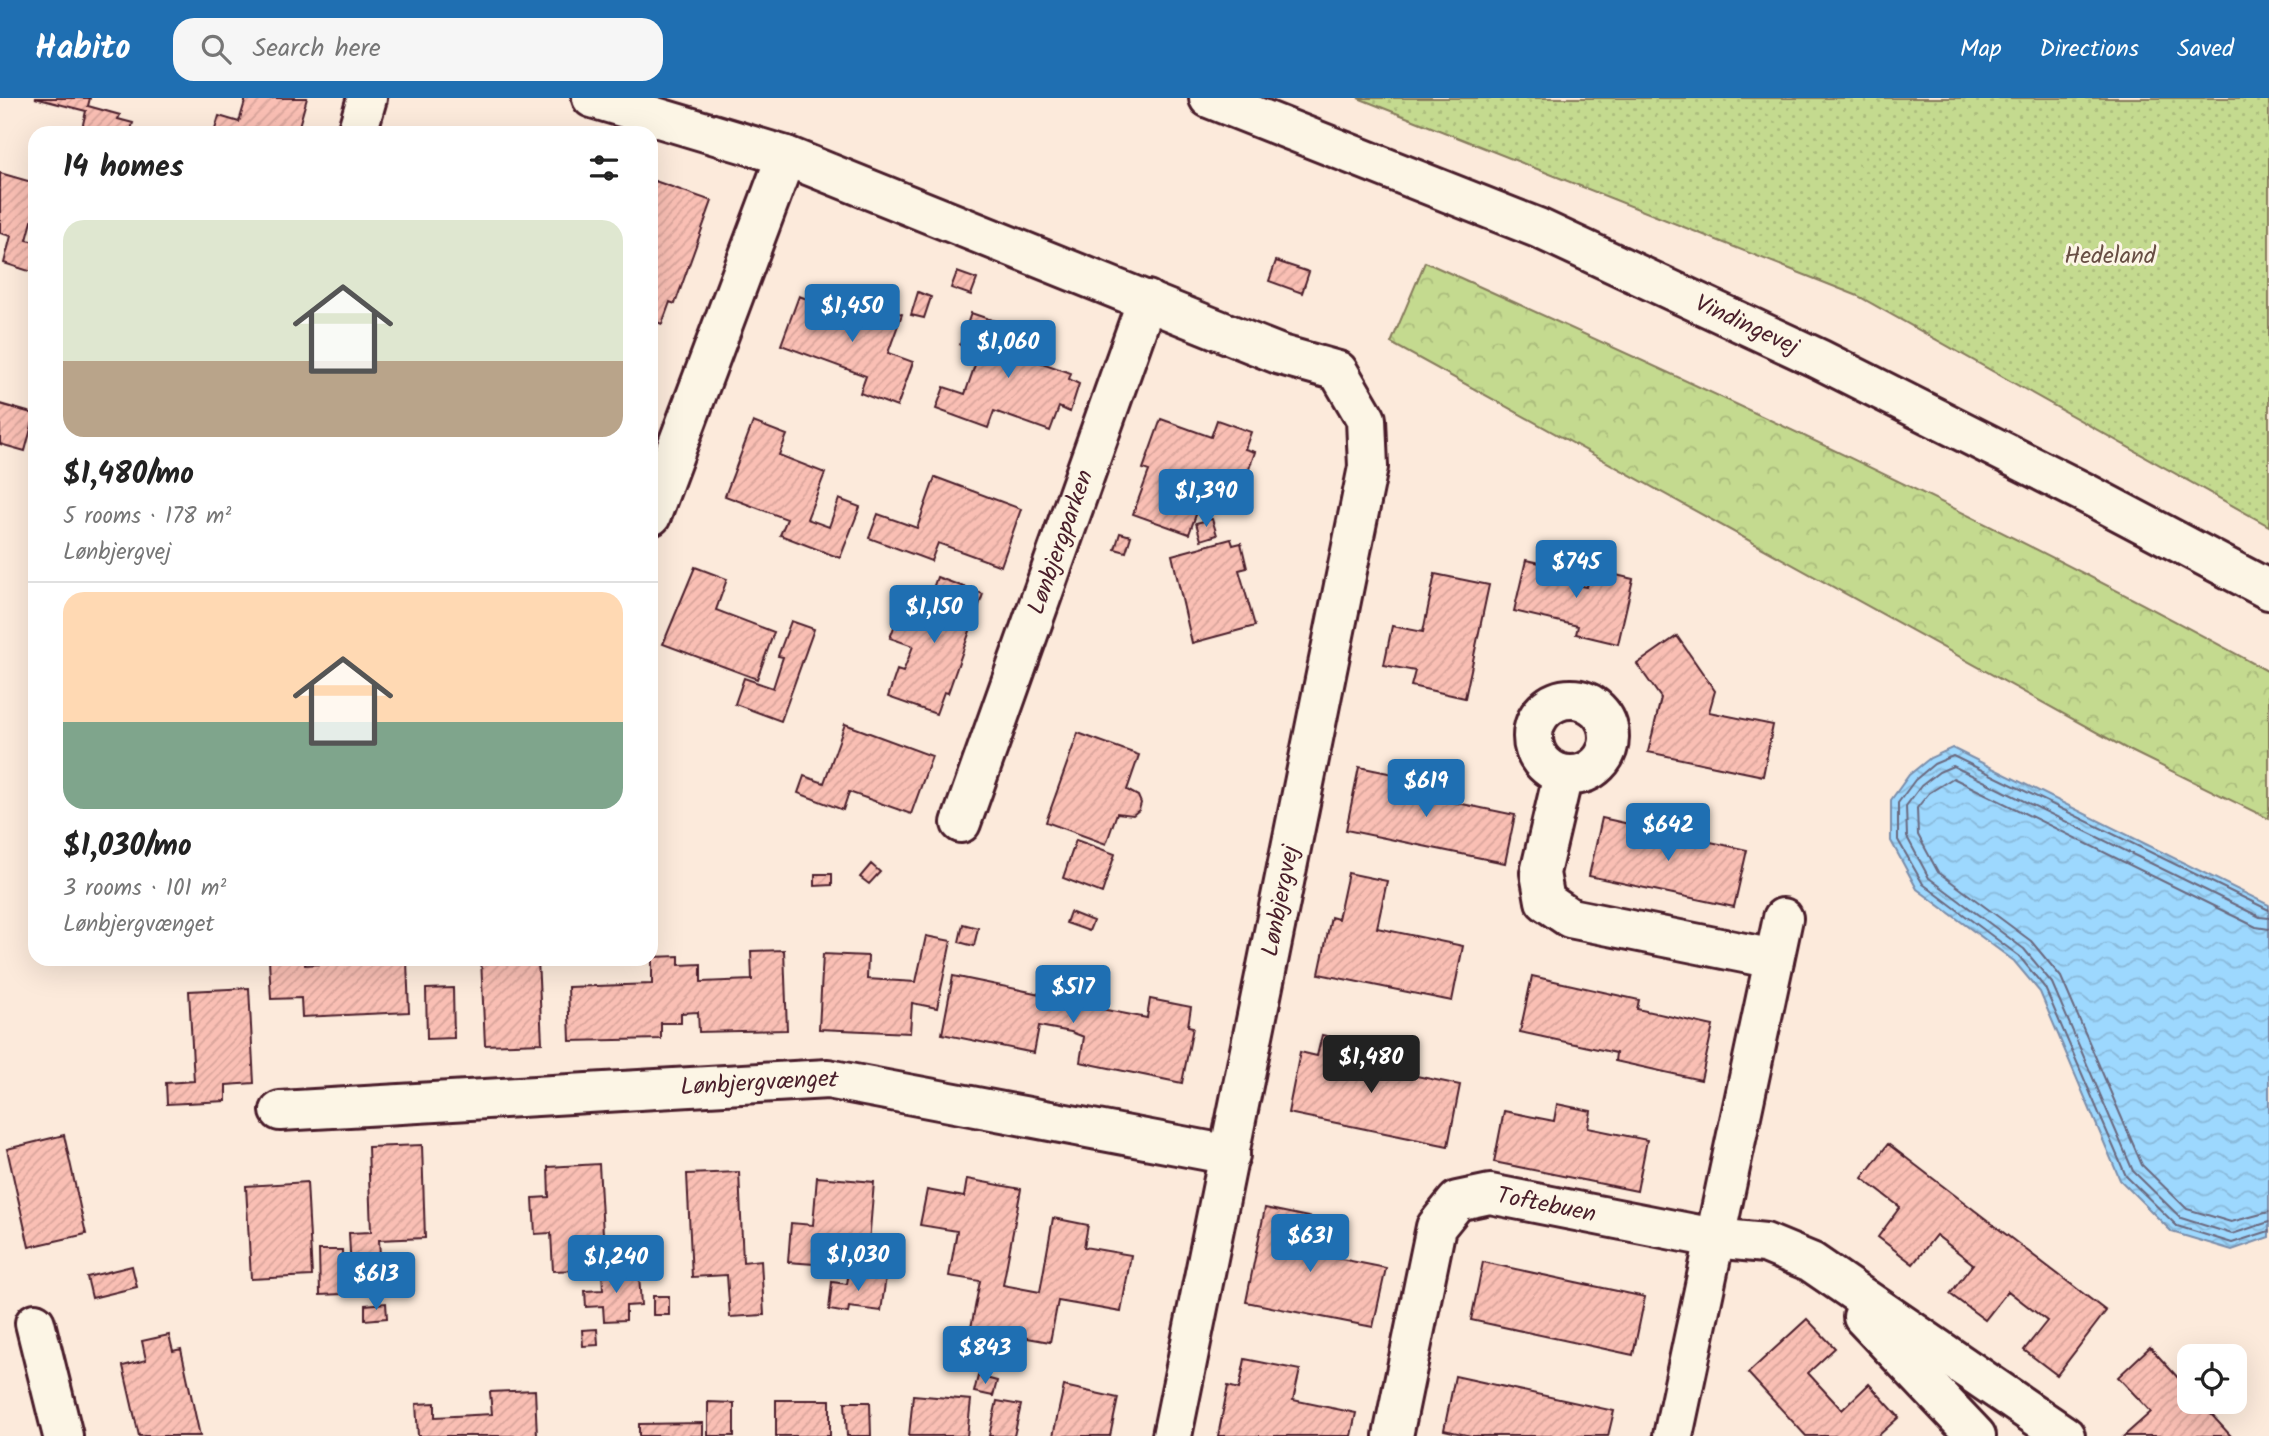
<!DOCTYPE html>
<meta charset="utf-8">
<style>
body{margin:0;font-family:Kalam,sans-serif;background:#f6f6f6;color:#222;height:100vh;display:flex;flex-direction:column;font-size:26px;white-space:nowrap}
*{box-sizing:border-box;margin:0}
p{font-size:23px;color:#767676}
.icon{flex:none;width:38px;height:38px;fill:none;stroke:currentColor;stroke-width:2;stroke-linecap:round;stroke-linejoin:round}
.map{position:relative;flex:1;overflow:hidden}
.drawer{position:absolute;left:28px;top:28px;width:630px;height:840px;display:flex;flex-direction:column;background:#fff;border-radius:21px;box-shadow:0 7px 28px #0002}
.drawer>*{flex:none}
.fabs{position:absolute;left:2177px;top:1246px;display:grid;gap:14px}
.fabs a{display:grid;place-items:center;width:70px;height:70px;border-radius:14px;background:#fff;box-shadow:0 7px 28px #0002;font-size:35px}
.price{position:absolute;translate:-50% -60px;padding:0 16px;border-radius:7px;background:#1f6fb2;color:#fff;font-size:23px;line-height:46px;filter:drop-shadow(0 2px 4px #0008)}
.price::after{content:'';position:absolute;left:50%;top:42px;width:21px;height:16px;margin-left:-10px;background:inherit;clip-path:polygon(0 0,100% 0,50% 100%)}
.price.selected{background:#222;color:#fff}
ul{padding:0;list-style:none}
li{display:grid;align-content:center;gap:14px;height:371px;padding:0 35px}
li+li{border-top:2px solid #e0e0e0}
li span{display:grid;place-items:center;height:217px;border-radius:21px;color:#555}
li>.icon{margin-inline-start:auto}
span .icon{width:126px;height:126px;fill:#fffc;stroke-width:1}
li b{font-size:30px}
h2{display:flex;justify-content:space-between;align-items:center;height:84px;padding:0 35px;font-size:30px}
header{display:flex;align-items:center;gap:42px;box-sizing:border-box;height:98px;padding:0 35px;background:#1f6fb2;color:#fff}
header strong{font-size:33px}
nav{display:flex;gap:38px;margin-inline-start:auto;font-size:24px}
.search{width:490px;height:63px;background:#f6f6f6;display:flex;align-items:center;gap:18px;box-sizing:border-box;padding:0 24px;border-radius:21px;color:#767676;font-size:26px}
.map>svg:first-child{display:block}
</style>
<header>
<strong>Habito</strong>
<div class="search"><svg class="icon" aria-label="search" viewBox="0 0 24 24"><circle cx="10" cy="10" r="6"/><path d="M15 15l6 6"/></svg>Search here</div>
<nav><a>Map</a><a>Directions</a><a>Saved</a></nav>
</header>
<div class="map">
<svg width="2269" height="1338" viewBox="0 0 2269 1338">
<defs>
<pattern id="forest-crowns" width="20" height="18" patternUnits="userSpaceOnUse" patternTransform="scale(1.75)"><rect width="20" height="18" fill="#c4da8f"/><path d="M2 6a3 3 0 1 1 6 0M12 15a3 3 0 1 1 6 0" fill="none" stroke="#aabb7c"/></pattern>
<pattern id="park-dots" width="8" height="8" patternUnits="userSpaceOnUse" patternTransform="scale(1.75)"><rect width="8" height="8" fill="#c4da8f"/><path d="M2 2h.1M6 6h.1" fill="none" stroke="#aabb7c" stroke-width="1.8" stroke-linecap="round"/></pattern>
<pattern id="water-waves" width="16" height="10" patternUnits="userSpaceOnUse" patternTransform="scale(1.75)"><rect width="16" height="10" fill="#9dd8fe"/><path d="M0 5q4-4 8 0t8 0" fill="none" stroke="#89b9da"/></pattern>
<pattern id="building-hatch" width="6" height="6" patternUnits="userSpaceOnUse" patternTransform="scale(1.75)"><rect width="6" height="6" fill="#fabfb4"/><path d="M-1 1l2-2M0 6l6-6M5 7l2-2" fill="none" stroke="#d8a49b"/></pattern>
</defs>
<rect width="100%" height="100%" fill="#fceadb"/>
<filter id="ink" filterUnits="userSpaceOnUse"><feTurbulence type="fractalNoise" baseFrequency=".0143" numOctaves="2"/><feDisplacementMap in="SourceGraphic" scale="14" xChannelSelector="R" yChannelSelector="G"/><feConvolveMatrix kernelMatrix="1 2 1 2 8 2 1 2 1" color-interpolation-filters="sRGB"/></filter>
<g filter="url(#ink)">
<path fill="url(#forest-crowns)" stroke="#877c5d" stroke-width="2" d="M 1425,164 C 1710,292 1995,423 2269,574 L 2269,721 L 2127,651 L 1391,245 Z"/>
<path fill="url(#park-dots)" stroke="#877c5d" stroke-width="2" d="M 1358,0 L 2269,0 L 2269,428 L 1858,198 Z"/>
<path fill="url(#water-waves)" stroke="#7c8eaa" stroke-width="2" d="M 1952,650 L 2269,807 L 2269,1139 L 2232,1152 L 2172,1134 L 2120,1082 L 2040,894 L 2014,863 L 1917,791 L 1891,743 L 1891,702 L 1909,677 L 1930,660 Z"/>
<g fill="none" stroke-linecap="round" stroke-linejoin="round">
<path stroke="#6b697f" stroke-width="2" d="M 2269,812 L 1953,658 L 1934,666 L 1915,682 L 1898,705 L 1898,742 L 1923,786 L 2019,858 L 2045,890 L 2126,1078 L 2177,1128 L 2232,1145 L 2269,1133
M 2269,820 L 2260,819 L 1953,668 L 1939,674 L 1921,688 L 1906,708 L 1907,739 L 1929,780 L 2024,851 L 2052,885 L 2133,1073 L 2181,1120 L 2232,1136 L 2269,1124
M 2269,831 L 2256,829 L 1953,680 L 1929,695 L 1917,710 L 1918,737 L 1938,774 L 2031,843 L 2061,879 L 2142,1067 L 2187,1111 L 2231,1124 L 2269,1114"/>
</g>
<path fill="url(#building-hatch)" stroke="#4a1f2b" stroke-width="2" d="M 35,0 L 90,0 L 88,8 L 120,17 L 118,21 L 133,25 L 130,35 L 81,35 L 86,13 Z
M 246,0 L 307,0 L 297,35 L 214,35 L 219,18 L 239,24 Z
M 0,75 L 35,85 L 35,112 L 27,142 L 35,144 L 35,175 L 4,165 L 11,138 L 0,135 Z
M 655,83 L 712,103 L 675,206 L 670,204 L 662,226 L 651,222 L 651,94 Z
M 1276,163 L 1309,174 L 1302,195 L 1269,183 Z
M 957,174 L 977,181 L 971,197 L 951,190 Z
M 918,194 L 931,199 L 924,220 L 911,217 Z
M 799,198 L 854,218 L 861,201 L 902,216 L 888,255 L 913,264 L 897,309 L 860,295 L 866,278 L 781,247 Z
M 971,215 L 1030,235 L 1022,258 L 1071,275 L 1069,281 L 1079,286 L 1070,314 L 1059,309 L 1050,333 L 994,313 L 988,330 L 936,311 L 944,289 L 965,296 L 979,255 L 960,247 Z
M 1030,242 L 1051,249 L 1046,263 L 1025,256 Z
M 0,306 L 35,316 L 25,353 L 0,346 Z
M 1161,321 L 1211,339 L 1217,322 L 1251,334 L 1245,351 L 1255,354 L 1237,405 L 1191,389 L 1189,395 L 1202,400 L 1189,436 L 1133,416 L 1149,373 L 1143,371 Z
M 753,324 L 787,337 L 779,357 L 825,375 L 807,421 L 829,429 L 839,401 L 860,409 L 840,460 L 780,437 L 787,421 L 725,398 Z
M 935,379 L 1021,411 L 1001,468 L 938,445 L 931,463 L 869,440 L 878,416 L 917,430 Z
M 1212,421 L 1217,437 L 1201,442 L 1196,425 Z
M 1120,435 L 1131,438 L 1126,454 L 1115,451 Z
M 1231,441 L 1233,447 L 1241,445 L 1247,470 L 1239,472 L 1255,528 L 1192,545 L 1172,457 Z
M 1526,462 L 1562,470 L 1559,483 L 1587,489 L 1591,471 L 1633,481 L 1618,546 L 1576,536 L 1578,528 L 1514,513 Z
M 695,469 L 727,481 L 716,512 L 774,534 L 757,581 L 663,546 Z
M 1435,476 L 1489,487 L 1465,600 L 1411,588 L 1415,573 L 1384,567 L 1392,528 L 1423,534 Z
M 937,479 L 983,496 L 948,595 L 944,594 L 936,616 L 888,599 L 897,572 L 903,574 L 913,548 L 890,540 L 899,516 L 921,524 Z
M 791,523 L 814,531 L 781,623 L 735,606 L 744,580 L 773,590 L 783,559 L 778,558 Z
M 1677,538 L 1715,593 L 1709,614 L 1773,627 L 1763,678 L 1648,654 L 1661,600 L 1637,566 Z
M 845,626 L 932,658 L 911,716 L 849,694 L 843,712 L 798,695 L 804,678 L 824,685 Z
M 1078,635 L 1139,657 L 1127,692 L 1138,698 L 1141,705 L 1139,712 L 1133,717 L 1117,715 L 1106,746 L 1046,724 Z
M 1359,669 L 1403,678 L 1400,693 L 1515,717 L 1505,765 L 1346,732 Z
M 1602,720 L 1747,752 L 1734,809 L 1589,778 Z
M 1076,742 L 1115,756 L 1102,795 L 1063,780 Z
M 871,766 L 880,774 L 869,786 L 860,779 Z
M 1348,775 L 1387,783 L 1377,830 L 1463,848 L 1452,903 L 1319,876 L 1331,819 L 1338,821 Z
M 815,776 L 832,776 L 832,787 L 815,788 Z
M 1070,814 L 1093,823 L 1089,833 L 1066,825 Z
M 963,826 L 978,830 L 974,848 L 959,844 Z
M 926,838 L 951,843 L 937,910 L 912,905 L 910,935 L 819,931 L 823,856 L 868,858 L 867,881 L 916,884 Z
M 784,852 L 787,932 L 699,934 L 698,914 L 681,915 L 681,925 L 661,925 L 661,941 L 570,943 L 568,889 L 652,886 L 652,859 L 679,858 L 679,867 L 701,866 L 701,884 L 752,882 L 751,853 Z
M 269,861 L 305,861 L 305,867 L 320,866 L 320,861 L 352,861 L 353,865 L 407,863 L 409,914 L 302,919 L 301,900 L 271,901 Z
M 481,861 L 538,861 L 542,945 L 485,947 Z
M 1083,875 L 1102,879 L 1096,910 L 1147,920 L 1150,901 L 1191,909 L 1188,928 L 1193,929 L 1182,985 L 1080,964 L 1084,939 L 1071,934 L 1039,928 L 1034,955 L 942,936 L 953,878 L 1045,897 L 1044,901 L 1049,901 L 1053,880 L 1081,886 Z
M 1532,878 L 1639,902 L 1637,911 L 1713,928 L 1701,982 L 1615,963 L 1616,955 L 1520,934 Z
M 249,890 L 254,985 L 226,987 L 226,1003 L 167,1006 L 166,985 L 194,983 L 189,893 Z
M 453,890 L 454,940 L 427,941 L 426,891 Z
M 1322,937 L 1358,945 L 1354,965 L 1460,987 L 1448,1048 L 1288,1015 L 1300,954 L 1317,958 Z
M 1557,1006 L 1591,1013 L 1588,1030 L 1647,1042 L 1637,1093 L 1494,1064 L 1504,1013 L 1554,1023 Z
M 64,1037 L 86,1136 L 29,1149 L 7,1051 Z
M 1888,1046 L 2106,1213 L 2057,1277 L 2024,1252 L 2047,1223 L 2008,1193 L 1985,1222 L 1950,1196 L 1973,1166 L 1936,1137 L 1913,1166 L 1878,1139 L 1900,1109 L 1862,1080 Z
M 422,1047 L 425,1140 L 379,1142 L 381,1172 L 351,1173 L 349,1135 L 371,1134 L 368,1049 Z
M 599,1066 L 605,1171 L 553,1173 L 551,1135 L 535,1136 L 533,1100 L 549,1099 L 548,1069 Z
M 739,1074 L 743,1164 L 761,1162 L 764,1217 L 730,1219 L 727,1177 L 692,1179 L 687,1076 Z
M 817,1079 L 874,1084 L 867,1170 L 788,1164 L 791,1125 L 813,1127 Z
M 967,1081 L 1021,1091 L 1003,1187 L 1040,1194 L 1053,1120 L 1088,1127 L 1084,1149 L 1131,1157 L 1121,1214 L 1058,1203 L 1050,1244 L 971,1230 L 980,1183 L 949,1178 L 957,1133 L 920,1127 L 927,1092 L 964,1099 Z
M 307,1084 L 312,1178 L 251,1181 L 246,1088 Z
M 1265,1110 L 1318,1121 L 1311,1155 L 1386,1170 L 1373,1229 L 1246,1204 Z
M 319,1152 L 342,1152 L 343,1196 L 320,1197 Z
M 1483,1164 L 1645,1199 L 1633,1257 L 1471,1222 Z
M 132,1168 L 137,1189 L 92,1200 L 87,1179 Z
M 623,1172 L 623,1178 L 639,1177 L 641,1207 L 626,1208 L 626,1222 L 604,1223 L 603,1208 L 586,1209 L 585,1193 L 603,1192 L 602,1174 Z
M 849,1174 L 886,1179 L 881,1213 L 849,1209 L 848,1215 L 829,1212 L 832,1184 L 847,1186 Z
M 653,1198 L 669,1198 L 669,1217 L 653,1217 Z
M 386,1205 L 387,1220 L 365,1222 L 365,1207 Z
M 1807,1221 L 1835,1250 L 1808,1275 L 1842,1312 L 1869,1286 L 1899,1319 L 1878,1338 L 1806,1338 L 1748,1275 Z
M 597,1231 L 598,1247 L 583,1248 L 582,1232 Z
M 169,1237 L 173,1253 L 181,1251 L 200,1338 L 139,1338 L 123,1268 L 146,1262 L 142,1243 Z
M 2150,1249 L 2189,1292 L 2189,1304 L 2200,1304 L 2231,1338 L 2124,1338 L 2151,1314 L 2118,1279 Z
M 1245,1261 L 1300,1272 L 1293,1302 L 1356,1315 L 1351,1338 L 1218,1338 L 1228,1288 L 1239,1291 Z
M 978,1278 L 997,1283 L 993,1298 L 974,1294 Z
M 1455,1278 L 1614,1313 L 1608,1338 L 1471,1338 L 1444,1332 Z
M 1064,1288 L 1118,1300 L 1110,1338 L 1053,1338 Z
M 535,1292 L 537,1338 L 418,1338 L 416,1306 L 435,1305 L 435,1319 L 492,1316 L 490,1294 Z
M 913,1297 L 971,1302 L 967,1338 L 909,1338 Z
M 776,1302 L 830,1302 L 830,1338 L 776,1338 Z
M 997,1303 L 1021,1307 L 1014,1338 L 989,1338 Z
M 708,1304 L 734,1305 L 734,1338 L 708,1338 Z
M 845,1304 L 870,1304 L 871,1338 L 847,1338 Z
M 703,1325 L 703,1338 L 639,1338 L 639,1326 Z"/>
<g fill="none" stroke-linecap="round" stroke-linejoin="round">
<g stroke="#4a1f2b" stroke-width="44">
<g id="minor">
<path d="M 592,0 L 786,58 L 1281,257 L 1338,273 L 1366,321 L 1368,369 L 1172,1338"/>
<path d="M 357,35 L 367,0"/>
<path d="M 651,418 L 786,58"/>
<circle cx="1571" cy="639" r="38"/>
<path d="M 1563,677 L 1540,775 L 1545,803 L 1570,820 L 1774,861"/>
<path id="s1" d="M 961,725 L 1147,202"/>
<path id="s2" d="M 280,1013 L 828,981 L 1230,1057"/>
<path d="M 1863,1219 L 1976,1338"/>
<path d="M 35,1225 L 63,1338"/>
<path id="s3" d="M 1393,1338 L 1436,1129 L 1457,1103 L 1490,1096 L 1714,1140 L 1765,1145 L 1811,1164 L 2065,1338"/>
<path d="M 1673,1338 L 1783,820"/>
</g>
</g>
<g stroke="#4a1f2b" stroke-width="44">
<g id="secondary">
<path id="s4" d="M 1209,0 L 1538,130 L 1819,261 L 2087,396 L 2269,492"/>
</g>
</g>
<use href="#minor" stroke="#fcf5e5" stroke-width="38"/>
<use href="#secondary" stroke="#fcf5e5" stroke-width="38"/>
</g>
</g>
<g text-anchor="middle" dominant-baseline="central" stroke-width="6" stroke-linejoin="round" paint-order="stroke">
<g font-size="24" fill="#684e44" stroke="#fcf5e5">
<text x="2110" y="158">Hedeland</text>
</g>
<g font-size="24" fill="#4a1f2b" stroke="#fcf5e5">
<text stroke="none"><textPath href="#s4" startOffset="584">Vindingevej</textPath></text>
<text stroke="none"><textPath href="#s1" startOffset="298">Lønbjergparken</textPath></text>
<text transform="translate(1281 803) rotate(-79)">Lønbjergvej</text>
<text stroke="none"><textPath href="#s2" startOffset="480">Lønbjergvænget</textPath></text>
<text stroke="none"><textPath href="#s3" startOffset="338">Toftebuen</textPath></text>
</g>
</g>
</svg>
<div class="fabs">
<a><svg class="icon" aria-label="locate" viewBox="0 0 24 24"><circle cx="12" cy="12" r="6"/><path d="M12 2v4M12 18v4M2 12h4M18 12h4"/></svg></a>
</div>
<b class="price" style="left:852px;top:246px">$1,450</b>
<b class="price" style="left:1008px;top:282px">$1,060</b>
<b class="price" style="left:1206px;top:431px">$1,390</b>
<b class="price" style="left:1576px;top:502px">$745</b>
<b class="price" style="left:934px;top:547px">$1,150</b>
<b class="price" style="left:1426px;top:721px">$619</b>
<b class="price" style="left:1668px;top:765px">$642</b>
<b class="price" style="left:1073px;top:927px">$517</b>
<b class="price selected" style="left:1371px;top:997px">$1,480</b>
<b class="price" style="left:1310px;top:1176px">$631</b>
<b class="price" style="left:858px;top:1195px">$1,030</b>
<b class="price" style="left:616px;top:1197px">$1,240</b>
<b class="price" style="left:376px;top:1214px">$613</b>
<b class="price" style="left:985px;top:1288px">$843</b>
<section class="drawer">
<h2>14 homes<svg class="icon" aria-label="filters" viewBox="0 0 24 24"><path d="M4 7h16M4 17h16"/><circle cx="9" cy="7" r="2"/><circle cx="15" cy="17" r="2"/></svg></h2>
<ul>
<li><span style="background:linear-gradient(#dfe7d0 65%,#b9a48a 0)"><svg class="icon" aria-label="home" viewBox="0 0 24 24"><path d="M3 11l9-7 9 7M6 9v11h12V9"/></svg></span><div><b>$1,480/mo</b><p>5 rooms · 178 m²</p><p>Lønbjergvej</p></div></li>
<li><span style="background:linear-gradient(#ffd9b3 60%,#7fa58c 0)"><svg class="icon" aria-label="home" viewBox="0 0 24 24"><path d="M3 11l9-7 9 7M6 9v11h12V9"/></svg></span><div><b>$1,030/mo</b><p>3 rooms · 101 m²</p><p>Lønbjergvænget</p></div></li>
</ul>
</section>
</div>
